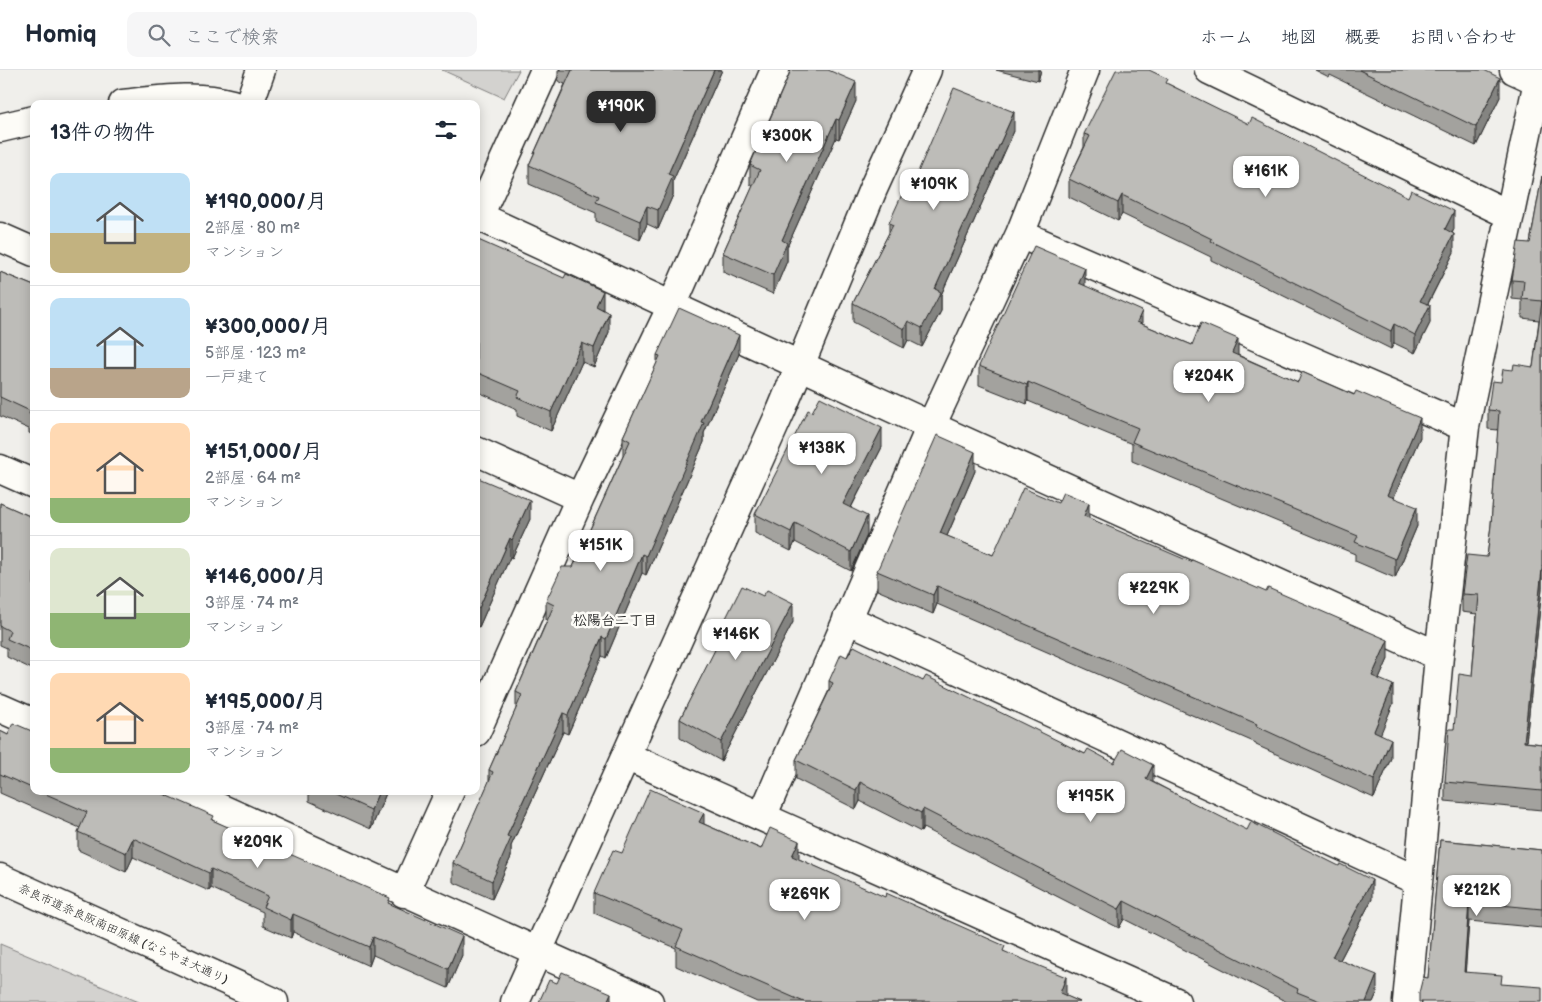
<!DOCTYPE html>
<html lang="ja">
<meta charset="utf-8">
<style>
body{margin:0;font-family:"Balsamiq Sans","Klee One",sans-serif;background:#f6f6f7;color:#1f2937;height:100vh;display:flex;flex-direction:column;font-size:19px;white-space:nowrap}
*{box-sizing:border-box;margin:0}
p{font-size:16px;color:#747a83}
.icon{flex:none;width:28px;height:28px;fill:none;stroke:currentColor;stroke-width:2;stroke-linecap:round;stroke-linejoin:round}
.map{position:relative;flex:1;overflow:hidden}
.drawer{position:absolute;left:30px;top:30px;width:450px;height:695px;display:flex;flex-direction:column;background:#fff;border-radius:10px;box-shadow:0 2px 12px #0003}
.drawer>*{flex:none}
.price{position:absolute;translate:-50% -42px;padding:0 11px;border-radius:10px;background:#fff;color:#222;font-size:16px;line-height:32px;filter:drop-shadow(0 1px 2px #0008)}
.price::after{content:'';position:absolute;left:50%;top:30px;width:15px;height:11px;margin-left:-8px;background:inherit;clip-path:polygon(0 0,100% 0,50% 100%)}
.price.on{background:#2b2b2b;color:#fff}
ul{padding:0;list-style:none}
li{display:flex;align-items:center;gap:15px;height:125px;padding:0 20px}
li+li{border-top:1px solid #e0e1e3}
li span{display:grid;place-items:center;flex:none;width:140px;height:100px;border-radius:10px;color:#555}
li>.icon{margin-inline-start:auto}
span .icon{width:60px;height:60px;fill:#fffc;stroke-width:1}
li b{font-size:21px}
h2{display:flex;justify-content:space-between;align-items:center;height:60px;padding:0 20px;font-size:21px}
header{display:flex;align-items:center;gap:30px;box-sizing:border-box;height:70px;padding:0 25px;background:#fff;border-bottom:1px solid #e0e1e3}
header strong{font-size:24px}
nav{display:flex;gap:28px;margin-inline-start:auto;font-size:18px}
.search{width:350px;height:45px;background:#f6f6f7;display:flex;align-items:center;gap:12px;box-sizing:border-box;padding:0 18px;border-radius:10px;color:#747a83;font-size:19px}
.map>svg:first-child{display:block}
</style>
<header>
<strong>Homiq</strong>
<div class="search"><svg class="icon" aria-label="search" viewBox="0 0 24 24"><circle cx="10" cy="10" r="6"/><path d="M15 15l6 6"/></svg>ここで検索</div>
<nav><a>ホーム</a><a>地図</a><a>概要</a><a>お問い合わせ</a></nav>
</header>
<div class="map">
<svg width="1542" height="932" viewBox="0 0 1542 932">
<rect width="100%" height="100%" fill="#f0efeb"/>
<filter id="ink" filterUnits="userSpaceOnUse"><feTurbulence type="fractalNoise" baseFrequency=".02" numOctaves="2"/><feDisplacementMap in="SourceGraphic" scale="10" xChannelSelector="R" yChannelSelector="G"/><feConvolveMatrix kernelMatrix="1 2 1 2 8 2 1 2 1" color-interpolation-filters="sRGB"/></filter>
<g filter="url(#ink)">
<path fill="#d3d2cf" stroke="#7f7e7d" d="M 442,0 L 519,0 L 504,28 Z
M 0,874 L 139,932 L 0,932 Z"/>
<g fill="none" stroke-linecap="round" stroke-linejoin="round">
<g stroke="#2b2b2b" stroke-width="31">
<path id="minor" d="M 1209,0 L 1510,145
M 123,34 C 159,30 197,24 232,34
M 249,34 L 261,0
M 0,58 L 34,50
M 476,145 L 931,356 L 1439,586
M 479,146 L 545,0
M 1020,164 L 1465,357
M 0,167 L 34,182
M 476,381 L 580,428
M 0,399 L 34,414
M 847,549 L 1418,811
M 0,638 L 34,653
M 476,662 L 580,428 L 672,236 L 775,0
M 626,686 L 1176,932
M 182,721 L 649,932
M 762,747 L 931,356 L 1020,164 L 1085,0
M 0,808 L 274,932
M 404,823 L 450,721
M 515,932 L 781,341 L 873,119 L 927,0
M 1407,932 L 1439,586 L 1465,357 L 1538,11 L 1514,0"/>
</g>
<use href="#minor" stroke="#fdfcf7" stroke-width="28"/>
</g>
<path fill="#a3a29e" stroke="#2b2b2b" d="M 558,0 L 722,0 L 673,111 L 673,125 L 658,159 L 647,154 L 640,170 L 596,151 L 596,143 L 529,114 L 529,95 L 565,14 L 558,11 Z
M 996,0 L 1041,0 L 1038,11 Z
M 1315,0 L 1484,0 L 1500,27 L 1476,76 L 1330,5 L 1329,7 Z
M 1168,14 L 1454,159 L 1452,163 L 1454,182 L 1428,234 L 1430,253 L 1415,283 L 1394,273 L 1391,279 L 1211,190 L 1211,187 L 1122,144 L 1118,151 L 1069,127 L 1069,109 L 1084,77 L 1084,64 Z
M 856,31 L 839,69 L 836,68 L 787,177 L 787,191 L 773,224 L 723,202 L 723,183 L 753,116 L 750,114 L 750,95 Z
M 1014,61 L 941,225 L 941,241 L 922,277 L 908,270 L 904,278 L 853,252 L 853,233 L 889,163 L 889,153 L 914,111 Z
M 1542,106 L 1542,518 L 1526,672 L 1542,674 L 1542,740 L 1445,731 L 1445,712 L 1454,659 L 1472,606 L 1477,544 L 1462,542 L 1462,524 L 1487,487 L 1491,455 L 1498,360 L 1488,359 L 1488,340 L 1501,312 L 1513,300 L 1533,297 L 1539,250 L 1522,248 L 1522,230 L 1512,229 L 1512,210 L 1530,173 Z
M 476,169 L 603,240 L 609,262 L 594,297 L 582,292 L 551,361 L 517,346 L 517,339 L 476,321 Z
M 0,202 L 34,216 L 34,365 L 29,363 L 29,359 L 0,346 Z
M 1085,216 L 1142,254 L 1192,275 L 1238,285 L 1420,367 L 1394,427 L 1417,456 L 1395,508 L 1355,491 L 1355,484 L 1132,391 L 1132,374 L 1028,331 L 1027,334 L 979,315 L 979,296 Z
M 739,284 L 704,363 L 704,372 L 646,505 L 642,503 L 606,588 L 602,586 L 568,664 L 563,662 L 511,776 L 511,787 L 492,829 L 453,812 L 453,793 L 489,712 L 489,700 L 516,639 L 516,622 L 547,550 L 546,550 L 546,531 L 573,497 L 623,386 L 623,367 L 657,293 L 657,285 Z
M 882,377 L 851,438 L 867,465 L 851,501 L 795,472 L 791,481 L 755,463 L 755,444 Z
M 975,401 L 947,466 L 993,485 L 1089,448 L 1388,589 L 1379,609 L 1393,634 L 1380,664 L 1391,688 L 1374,728 L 1256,675 L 1256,673 L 937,534 L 933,544 L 877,520 L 877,501 Z
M 476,407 L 530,449 L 512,488 L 510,487 L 479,557 L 476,556 Z
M 0,433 L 34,448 L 34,600 L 7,587 L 7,578 L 0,575 Z
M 763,526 L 793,552 L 721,691 L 680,668 L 680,649 L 723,565 L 723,554 Z
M 847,587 L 923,611 L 1085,684 L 1153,712 L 1372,829 L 1340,890 L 1377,923 L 1373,932 L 1287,932 L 1124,849 L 1119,858 L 923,758 L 921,762 L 860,731 L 856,739 L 796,709 L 796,690 L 829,620 L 829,611 Z
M 0,661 L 8,665 L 34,662 L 34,721 L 157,721 L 214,751 L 390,834 L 462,885 L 448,918 L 373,885 L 369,896 L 293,862 L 291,868 L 263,856 L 263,842 L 211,818 L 209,821 L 133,787 L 126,802 L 78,780 L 78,762 L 80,758 L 0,723 Z
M 309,721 L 387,721 L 371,759 L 309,731 Z
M 704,754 L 761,779 L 799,789 L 1005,882 L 1066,926 L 1080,932 L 757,932 L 676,896 L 676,878 L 594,843 L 594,823 L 622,783 Z
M 1440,770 L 1542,780 L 1542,858 L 1469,851 L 1465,902 L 1428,908 Z"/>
<path fill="#848481" stroke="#2b2b2b" d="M 714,0 L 722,0 L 673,111 L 673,125 L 658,159 L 658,140 L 668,104 Z
M 1038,0 L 1041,0 L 1038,11 Z
M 1500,8 L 1500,27 L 1476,76 L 1476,57 Z
M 856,12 L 856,31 L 839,69 L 839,50 Z
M 1014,42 L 1014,61 L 941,225 L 941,241 L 922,277 L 922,258 L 935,219 Z
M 836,49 L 836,68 L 787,177 L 787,191 L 773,224 L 773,205 L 782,170 Z
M 1122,125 L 1122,144 L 1118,151 L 1118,133 Z
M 647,136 L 647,154 L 640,170 L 640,151 Z
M 1454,141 L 1454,159 L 1445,177 L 1445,159 Z
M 1454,164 L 1454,182 L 1420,249 L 1420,231 Z
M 1085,198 L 1085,217 L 1079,213 Z
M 603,221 L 603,240 L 596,236 Z
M 1430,235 L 1430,253 L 1415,283 L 1415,265 Z
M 1142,241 L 1142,260 L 1137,252 Z
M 609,243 L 609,262 L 594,297 L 594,278 Z
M 908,251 L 908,270 L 904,278 L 904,259 Z
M 1394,254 L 1394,273 L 1391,279 L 1391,261 Z
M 739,265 L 739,284 L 704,363 L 704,372 L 646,505 L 646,486 L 701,352 Z
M 1238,269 L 1238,288 L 1232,283 Z
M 582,273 L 582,292 L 551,361 L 551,342 Z
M 1028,312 L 1028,331 L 1027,334 L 1027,315 Z
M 1420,348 L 1420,367 L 1387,443 L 1387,425 Z
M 882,358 L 882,377 L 843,453 L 843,434 Z
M 975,382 L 975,401 L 940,482 L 940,463 Z
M 530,430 L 530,449 L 512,488 L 512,470 Z
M 1089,433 L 1089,452 L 1084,446 Z
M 1417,437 L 1417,456 L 1395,508 L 1395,489 Z
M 867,446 L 867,465 L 851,501 L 851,482 Z
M 795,453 L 795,472 L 791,481 L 791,462 Z
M 510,468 L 510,487 L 479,557 L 479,538 Z
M 642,484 L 642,503 L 606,588 L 606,569 Z
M 1542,499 L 1542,518 L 1524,691 L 1524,672 Z
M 937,516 L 937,534 L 933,544 L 933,525 Z
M 793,533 L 793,552 L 721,691 L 721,672 Z
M 602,567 L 602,586 L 568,664 L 568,645 Z
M 1388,570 L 1388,589 L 1372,625 L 1372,606 Z
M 1393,615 L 1393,634 L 1374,680 L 1374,661 Z
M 563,643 L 563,662 L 511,776 L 511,787 L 492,829 L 492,811 L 507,766 Z
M 1391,669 L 1391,688 L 1374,728 L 1374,710 Z
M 1153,695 L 1153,714 L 1146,709 Z
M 860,712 L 860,731 L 856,739 L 856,720 Z
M 379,721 L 387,721 L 371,759 L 371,740 Z
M 923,739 L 923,758 L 921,762 L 921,743 Z
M 704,743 L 704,763 L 699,752 Z
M 133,768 L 133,787 L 126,802 L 126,783 Z
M 799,771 L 799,791 L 792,786 Z
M 211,799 L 211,818 L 209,821 L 209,803 Z
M 1372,810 L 1372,829 L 1332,905 L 1332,887 Z
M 1124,831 L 1124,849 L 1119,858 L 1119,839 Z
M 1469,832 L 1469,851 L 1464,921 L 1464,902 Z
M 293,844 L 293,862 L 291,868 L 291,850 Z
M 462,866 L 462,885 L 448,918 L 448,899 Z
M 373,867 L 373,885 L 369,896 L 369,877 Z
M 1377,905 L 1377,923 L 1373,932 L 1366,932 Z
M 1066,907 L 1066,928 L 1060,923 Z
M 611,923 L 611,932 L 607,932 Z"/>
<path fill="#bdbcb8" stroke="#2b2b2b" d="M 572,0 L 714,0 L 668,104 L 673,106 L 658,140 L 647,136 L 640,151 L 596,132 L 599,126 L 529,95 Z
M 791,0 L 828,0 L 856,12 L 839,50 L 836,49 L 782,170 L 787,173 L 773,205 L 723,183 L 760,100 L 750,95 Z
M 1116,0 L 1149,0 L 1168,9 L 1166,13 L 1249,54 L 1252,48 L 1408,127 L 1411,120 L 1454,141 L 1445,159 L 1454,164 L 1420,231 L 1430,235 L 1415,265 L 1394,254 L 1391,261 L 1211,171 L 1212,169 L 1122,125 L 1118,133 L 1069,109 L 1090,66 L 1084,64 Z
M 1359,0 L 1484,0 L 1500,8 L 1476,57 Z
M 954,18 L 1014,42 L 935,219 L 941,222 L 922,258 L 908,251 L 904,259 L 853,233 L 893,155 L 889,153 L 909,109 L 914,111 Z
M 1542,106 L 1542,499 L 1524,672 L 1542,674 L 1542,721 L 1445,712 L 1449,659 L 1454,659 L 1459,604 L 1472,606 L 1479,525 L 1462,524 L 1467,485 L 1487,487 L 1491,455 L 1499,341 L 1488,340 L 1492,311 L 1501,312 L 1503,299 L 1513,300 L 1514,294 L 1533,297 L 1542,231 L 1522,229 L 1524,211 L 1512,210 L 1518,172 L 1530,173 Z
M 476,169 L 564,208 L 566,204 L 603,221 L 596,236 L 609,243 L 594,278 L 582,273 L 551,342 L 517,327 L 520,321 L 476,302 Z
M 1034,176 L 1085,198 L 1079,213 L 1142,241 L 1137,252 L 1192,275 L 1201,253 L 1238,269 L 1232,283 L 1298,312 L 1302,302 L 1354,325 L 1356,321 L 1420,348 L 1387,425 L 1417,437 L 1395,489 L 1355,472 L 1358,466 L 1132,372 L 1138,358 L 1028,312 L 1027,315 L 979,296 Z
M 0,202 L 34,216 L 34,346 L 29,344 L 30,341 L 0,327 Z
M 679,238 L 739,265 L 701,352 L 704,353 L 646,486 L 642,484 L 606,569 L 602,567 L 568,645 L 563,643 L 507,766 L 511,768 L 492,811 L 453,793 L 493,702 L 489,700 L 522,625 L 516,622 L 554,535 L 546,531 L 562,497 L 573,497 L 630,371 L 623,367 L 660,286 L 657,285 Z
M 820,327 L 882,358 L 843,434 L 867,446 L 851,482 L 795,453 L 791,462 L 755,444 L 808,340 L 812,342 Z
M 937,365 L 975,382 L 940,463 L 993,485 L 1023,418 L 1058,433 L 1063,422 L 1089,433 L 1084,446 L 1191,492 L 1192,490 L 1266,522 L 1268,518 L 1388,570 L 1372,606 L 1393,615 L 1374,661 L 1391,669 L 1374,710 L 1256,656 L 1257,654 L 937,516 L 933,525 L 877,501 Z
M 476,407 L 530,430 L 512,470 L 510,468 L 479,538 L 476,537 Z
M 0,433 L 34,448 L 34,581 L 7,569 L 10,561 L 0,556 Z
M 742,516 L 763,526 L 767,520 L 793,533 L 721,672 L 680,649 L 727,556 L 723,554 Z
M 854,576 L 923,611 L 926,606 L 1085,684 L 1088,679 L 1114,693 L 1122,679 L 1153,695 L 1146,709 L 1247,760 L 1251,752 L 1339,796 L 1340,794 L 1372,810 L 1332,887 L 1377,905 L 1366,932 L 1322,932 L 1297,922 L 1298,919 L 1124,831 L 1119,839 L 923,739 L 921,743 L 860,712 L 856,720 L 796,690 L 833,613 L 829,611 L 841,584 L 847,587 Z
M 13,653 L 34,662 L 34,719 L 0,704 L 0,661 L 8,665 Z
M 650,719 L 704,743 L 699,752 L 761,779 L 770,758 L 799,771 L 792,786 L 885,827 L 886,823 L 1005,876 L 1003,881 L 1066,907 L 1060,923 L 1080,932 L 804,932 L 676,876 L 683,860 L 594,823 L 613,780 L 622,783 Z
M 39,721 L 157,721 L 214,746 L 212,750 L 390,828 L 388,833 L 462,866 L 448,899 L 373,867 L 369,877 L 293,844 L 291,850 L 263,837 L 268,826 L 211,799 L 209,803 L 133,768 L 126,783 L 78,762 L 87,742 Z
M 329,721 L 379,721 L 371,740 Z
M 1440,770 L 1542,780 L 1542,839 L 1469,832 L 1464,902 L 1502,905 L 1501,914 L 1542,917 L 1542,932 L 1419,932 L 1419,923 L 1423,907 L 1428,908 Z
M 562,902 L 611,923 L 607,932 L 539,932 L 549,910 L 557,913 Z"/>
</g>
<g text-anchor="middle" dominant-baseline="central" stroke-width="5" stroke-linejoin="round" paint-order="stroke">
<g font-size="12" fill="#2b2b2b" stroke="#fdfcf7">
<text transform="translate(123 864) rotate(24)">奈良市道奈良阪南田原線 (ならやま大通り)</text>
</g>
<g font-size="14" font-weight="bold" fill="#2b2b2b" stroke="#fdfcf7">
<text x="615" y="550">松陽台二丁目</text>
</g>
</g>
</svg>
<b class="price on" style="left:621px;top:63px">¥190K</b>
<b class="price" style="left:787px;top:93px">¥300K</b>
<b class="price" style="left:1266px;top:128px">¥161K</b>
<b class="price" style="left:934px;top:141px">¥109K</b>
<b class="price" style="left:1209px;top:333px">¥204K</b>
<b class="price" style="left:822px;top:405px">¥138K</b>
<b class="price" style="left:601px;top:502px">¥151K</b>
<b class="price" style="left:1154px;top:545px">¥229K</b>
<b class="price" style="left:736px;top:591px">¥146K</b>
<b class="price" style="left:1091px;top:753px">¥195K</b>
<b class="price" style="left:258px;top:799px">¥209K</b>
<b class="price" style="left:1477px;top:847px">¥212K</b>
<b class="price" style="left:805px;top:851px">¥269K</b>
<section class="drawer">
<h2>13件の物件<svg class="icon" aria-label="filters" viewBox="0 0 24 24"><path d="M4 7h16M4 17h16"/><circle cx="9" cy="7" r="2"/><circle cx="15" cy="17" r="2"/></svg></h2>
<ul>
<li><span style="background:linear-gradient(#bfe0f5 60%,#c2b280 0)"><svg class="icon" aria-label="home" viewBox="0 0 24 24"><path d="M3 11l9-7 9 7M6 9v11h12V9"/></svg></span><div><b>¥190,000/月</b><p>2部屋 · 80 m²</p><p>マンション</p></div></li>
<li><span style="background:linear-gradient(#bfe0f5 70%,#b9a48a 0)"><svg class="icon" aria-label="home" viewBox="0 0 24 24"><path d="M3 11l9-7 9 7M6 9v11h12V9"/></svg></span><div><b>¥300,000/月</b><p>5部屋 · 123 m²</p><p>一戸建て</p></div></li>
<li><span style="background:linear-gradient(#ffd9b3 75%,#8fb573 0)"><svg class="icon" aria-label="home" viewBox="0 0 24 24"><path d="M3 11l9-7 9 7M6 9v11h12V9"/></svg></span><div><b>¥151,000/月</b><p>2部屋 · 64 m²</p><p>マンション</p></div></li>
<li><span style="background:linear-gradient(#dfe7d0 65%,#8fb573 0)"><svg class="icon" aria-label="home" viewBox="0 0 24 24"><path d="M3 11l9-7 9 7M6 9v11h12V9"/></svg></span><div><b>¥146,000/月</b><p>3部屋 · 74 m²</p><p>マンション</p></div></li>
<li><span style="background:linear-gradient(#ffd9b3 75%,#8fb573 0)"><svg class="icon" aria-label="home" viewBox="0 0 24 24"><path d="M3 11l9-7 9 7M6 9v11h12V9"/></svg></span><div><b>¥195,000/月</b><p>3部屋 · 74 m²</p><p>マンション</p></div></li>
</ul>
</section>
</div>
